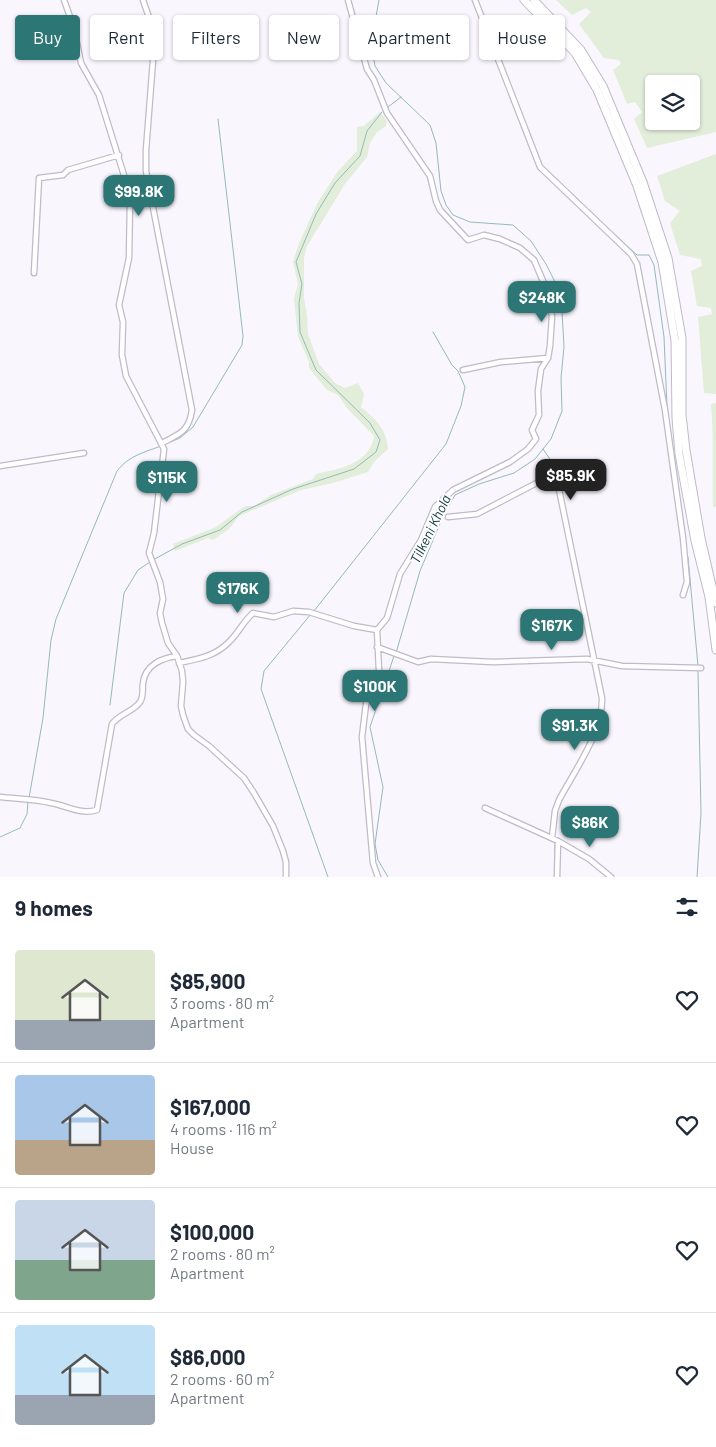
<!DOCTYPE html>
<meta charset="utf-8">
<style>
body{margin:0;font-family:Barlow,sans-serif;background:#f2f2f3;color:#1f2937;height:100vh;display:flex;flex-direction:column;font-size:19px;white-space:nowrap}
*{box-sizing:border-box;margin:0}
p{font-size:16px;color:#747a83}
.icon{flex:none;width:28px;height:28px;fill:none;stroke:currentColor;stroke-width:2;stroke-linecap:round;stroke-linejoin:round}
.map{position:relative;height:877px;overflow:hidden}
.panel{display:flex;flex-direction:column;background:#fff;flex:1}
.panel>*{flex:none}
.guide{position:absolute;left:15px;top:15px;width:686px;height:45px;display:flex;gap:10px}
.controls{position:absolute;left:645px;top:75px;display:grid;gap:10px}
.controls a{display:grid;place-items:center;width:55px;height:55px;border-radius:5px;background:#fff;box-shadow:0 1px 4px #0004;font-size:25px}
.price{position:absolute;translate:-50% -42px;padding:0 11px;border-radius:10px;background:#2c7675;color:#fff;font-size:16px;line-height:32px;filter:drop-shadow(0 1px 2px #0008)}
.price::after{content:'';position:absolute;left:50%;top:30px;width:15px;height:11px;margin-left:-8px;background:inherit;clip-path:polygon(0 0,100% 0,50% 100%)}
.price.current{background:#222;color:#fff}
ul{padding:0;list-style:none}
li{display:flex;align-items:center;gap:15px;height:125px;padding:0 15px}
li+li{border-top:1px solid #e0e1e3}
li span{display:grid;place-items:center;flex:none;width:140px;height:100px;border-radius:5px;color:#555}
li>.icon{margin-inline-start:auto}
span .icon{width:60px;height:60px;fill:#fffc;stroke-width:1}
li b{font-size:21px}
h2{display:flex;justify-content:space-between;align-items:center;height:60px;padding:0 15px;font-size:21px}
.tag{padding:0 18px;border-radius:5px;background:#fff;box-shadow:0 1px 4px #0004;font-size:18px;line-height:45px}
.tag.current{background:#2c7675;color:#fff}
.map>svg:first-child{display:block}
</style>
<div class="map">
<svg width="716" height="877" viewBox="0 0 716 877">
<rect width="100%" height="100%" fill="#f9f6fd"/>
<path fill="#e2edda" fill-rule="evenodd" d="M 556,0 L 716,0 L 716,132 L 647,148 L 634,119 L 642,112 L 635,102 L 627,104 L 613,70 L 621,64 L 619,60 L 604,58 L 579,24 L 591,12 L 586,8 L 572,15 ZM 654,84 L 691,84 L 691,121 L 654,121 Z
M 380,112 L 387,121 L 386,126 L 377,132 L 370,143 L 367,157 L 345,184 L 307,246 L 304,258 L 304,299 L 307,315 L 308,334 L 319,364 L 335,383 L 345,388 L 358,383 L 364,394 L 361,407 C 375,419 387,429 388,449 L 374,462 L 368,472 L 333,483 L 301,490 L 239,516 L 229,529 L 213,540 L 208,538 L 175,551 L 173,544 L 216,527 L 245,506 L 254,506 L 271,495 L 313,479 L 316,474 C 339,469 370,464 374,436 L 347,408 L 338,395 L 327,390 L 309,368 L 309,362 L 298,337 L 294,299 L 298,284 L 293,262 L 299,243 L 318,202 L 338,171 L 357,151 L 357,127 L 364,126 Z
M 716,154 L 716,394 L 704,393 L 698,317 L 712,314 L 711,308 L 697,306 L 691,271 L 702,266 L 701,259 L 680,255 L 670,223 L 680,211 L 665,201 L 657,176 Z
M 716,403 L 716,507 L 713,507 C 712,472 714,438 711,404 Z"/>
<g fill="none" stroke-linecap="round" stroke-linejoin="round">
<path stroke="#93babc" stroke-width="1" d="M 379,0 L 371,44 L 375,66 L 386,83 L 430,125 L 436,143 L 441,191 L 446,205 L 453,215 L 470,222 L 513,225 L 531,241 L 546,264 L 556,284 L 562,311 L 564,347 L 561,378 L 562,411 L 551,439 L 535,459 L 514,473 L 479,484 L 455,495 L 444,514 L 420,571 L 396,653
M 388,107 L 401,97
M 616,236 L 637,255 L 649,255 L 654,265 L 664,337 L 667,407
M 165,444 L 180,438 L 193,427 L 242,345 L 243,336 L 218,119
M 543,449 L 556,468 L 557,474
M 571,539 L 576,559
M 688,557 L 698,666
M 153,560 L 182,544 L 220,530 L 242,512 L 293,489 L 354,469 L 376,452 L 380,440 L 370,423 L 316,370 L 300,332 L 299,303 L 302,284 L 296,262 L 316,214 L 335,183 L 360,156 L 367,131 L 382,112
M 314,611 L 446,444 L 461,406 L 465,387 L 458,371 L 452,365 L 433,332
M 311,614 L 264,671 L 261,689 L 328,877
M 110,705 L 124,593 L 138,570 L 150,562
M 595,737 L 603,720 L 604,700
M 29,798 L 43,718 L 51,640 L 56,619 L 117,471 C 128,456 145,452 161,446
M 0,837 L 20,828 L 27,814 L 28,802
M 555,872 L 555,841
M 388,877 L 378,860 L 375,844 L 383,787 L 370,727 L 394,656
M 697,877 L 701,813 L 698,670"/>
<g stroke="#c0bac9" stroke-width="7">
<path id="minor" d="M 64,0 L 74,28 L 81,63 L 99,95 L 127,185 L 130,203 L 129,258 L 119,305 L 123,322 L 122,355 L 126,376 L 164,449 L 154,533 L 149,553 L 160,582 L 163,599 L 160,613 L 162,623 L 168,643 L 177,656 L 182,671 L 183,682 L 181,706 L 183,715 L 188,729 L 194,735 L 209,746 L 244,778 L 254,793 L 273,826 L 283,851 L 286,862 L 286,877
M 143,0 L 155,35 L 146,150 L 146,171 L 192,410 C 189,431 180,434 162,443
M 348,0 L 367,69 L 374,80 L 387,113 L 430,176 L 436,201 L 440,210 L 468,240 L 484,235 L 500,239 L 520,248 L 534,260 L 546,288 L 552,316 L 550,346 L 548,358 L 541,369 L 538,391 L 539,415 L 532,430 L 536,439 L 528,449 L 510,462 L 453,490 L 435,507 L 421,540 L 400,574 L 387,618 L 377,630
M 475,0 L 540,167 L 631,254 L 637,264 L 665,410 L 683,538 L 687,582 L 683,595
M 34,273 L 39,178 L 63,175 L 68,170 L 119,155
M 463,370 L 501,362 L 548,358
M 0,466 L 84,453
M 448,517 L 477,514 L 552,475 L 556,475 L 602,698 C 603,732 575,770 559,800 L 555,811 L 552,838
M 377,647 L 418,662 L 431,659 L 493,662 L 587,659 L 622,666 L 701,668
M 179,663 C 199,659 216,656 230,641 C 239,632 243,622 253,613 L 274,617 L 293,611 L 309,612 L 354,626 L 377,630 L 379,671 L 366,704 L 362,737 L 373,863 L 378,877
M 0,797 C 17,799 35,799 51,803 C 68,806 80,815 97,810 L 112,724 C 119,714 133,712 140,702 C 144,696 142,690 143,683 C 145,665 162,658 177,656
M 485,808 L 558,841 L 589,859 L 611,877
M 557,877 L 558,841"/>
</g>
<g stroke="#c0bac9" stroke-width="9">
<path id="primary" d="M 524,0 L 575,53 L 597,90 L 637,186 L 662,262 L 675,341 L 676,418 L 679,454 L 695,541 L 709,597 L 716,650
M 534,0 L 581,50 L 603,86 L 643,182 L 668,258 L 682,338 L 682,415 L 686,450 L 701,538 L 716,603"/>
</g>
<use href="#minor" stroke="#fff" stroke-width="4.5"/>
<use href="#primary" stroke="#fff" stroke-width="7"/>
</g>
<g text-anchor="middle" dominant-baseline="central" stroke-width="4" stroke-linejoin="round" paint-order="stroke">
<g font-size="14" font-style="italic" fill="#133a3c" stroke="#fff">
<text transform="translate(430 529) rotate(-64)">Tilkeni Khola</text>
</g>
</g>
</svg>
<div class="controls">
<a><svg class="icon" aria-label="layers" viewBox="0 0 24 24"><path d="M12 4l9 5-9 5-9-5zM3 14l9 5 9-5"/></svg></a>
</div>
<b class="price" style="left:139px;top:217px">$99.8K</b>
<b class="price" style="left:542px;top:323px">$248K</b>
<b class="price current" style="left:571px;top:501px">$85.9K</b>
<b class="price" style="left:167px;top:503px">$115K</b>
<b class="price" style="left:238px;top:614px">$176K</b>
<b class="price" style="left:552px;top:651px">$167K</b>
<b class="price" style="left:375px;top:712px">$100K</b>
<b class="price" style="left:575px;top:751px">$91.3K</b>
<b class="price" style="left:590px;top:848px">$86K</b>
<div class="guide">
<a class="tag current">Buy</a>
<a class="tag">Rent</a>
<a class="tag">Filters</a>
<a class="tag">New</a>
<a class="tag">Apartment</a>
<a class="tag">House</a>
</div>
</div>
<section class="panel">
<h2>9 homes<svg class="icon" aria-label="filters" viewBox="0 0 24 24"><path d="M4 7h16M4 17h16"/><circle cx="9" cy="7" r="2"/><circle cx="15" cy="17" r="2"/></svg></h2>
<ul>
<li><span style="background:linear-gradient(#dfe7d0 70%,#9aa5b1 0)"><svg class="icon" aria-label="home" viewBox="0 0 24 24"><path d="M3 11l9-7 9 7M6 9v11h12V9"/></svg></span><div><b>$85,900</b><p>3 rooms · 80 m²</p><p>Apartment</p></div><svg class="icon" aria-label="heart" viewBox="0 0 24 24"><path d="M12 20l-8-8c-3-5 5-10 8-4 3-6 11-1 8 4z"/></svg></li>
<li><span style="background:linear-gradient(#a9c7e8 65%,#b9a48a 0)"><svg class="icon" aria-label="home" viewBox="0 0 24 24"><path d="M3 11l9-7 9 7M6 9v11h12V9"/></svg></span><div><b>$167,000</b><p>4 rooms · 116 m²</p><p>House</p></div><svg class="icon" aria-label="heart" viewBox="0 0 24 24"><path d="M12 20l-8-8c-3-5 5-10 8-4 3-6 11-1 8 4z"/></svg></li>
<li><span style="background:linear-gradient(#c9d6e8 60%,#7fa58c 0)"><svg class="icon" aria-label="home" viewBox="0 0 24 24"><path d="M3 11l9-7 9 7M6 9v11h12V9"/></svg></span><div><b>$100,000</b><p>2 rooms · 80 m²</p><p>Apartment</p></div><svg class="icon" aria-label="heart" viewBox="0 0 24 24"><path d="M12 20l-8-8c-3-5 5-10 8-4 3-6 11-1 8 4z"/></svg></li>
<li><span style="background:linear-gradient(#bfe0f5 70%,#9aa5b1 0)"><svg class="icon" aria-label="home" viewBox="0 0 24 24"><path d="M3 11l9-7 9 7M6 9v11h12V9"/></svg></span><div><b>$86,000</b><p>2 rooms · 60 m²</p><p>Apartment</p></div><svg class="icon" aria-label="heart" viewBox="0 0 24 24"><path d="M12 20l-8-8c-3-5 5-10 8-4 3-6 11-1 8 4z"/></svg></li>
</ul>
</section>
